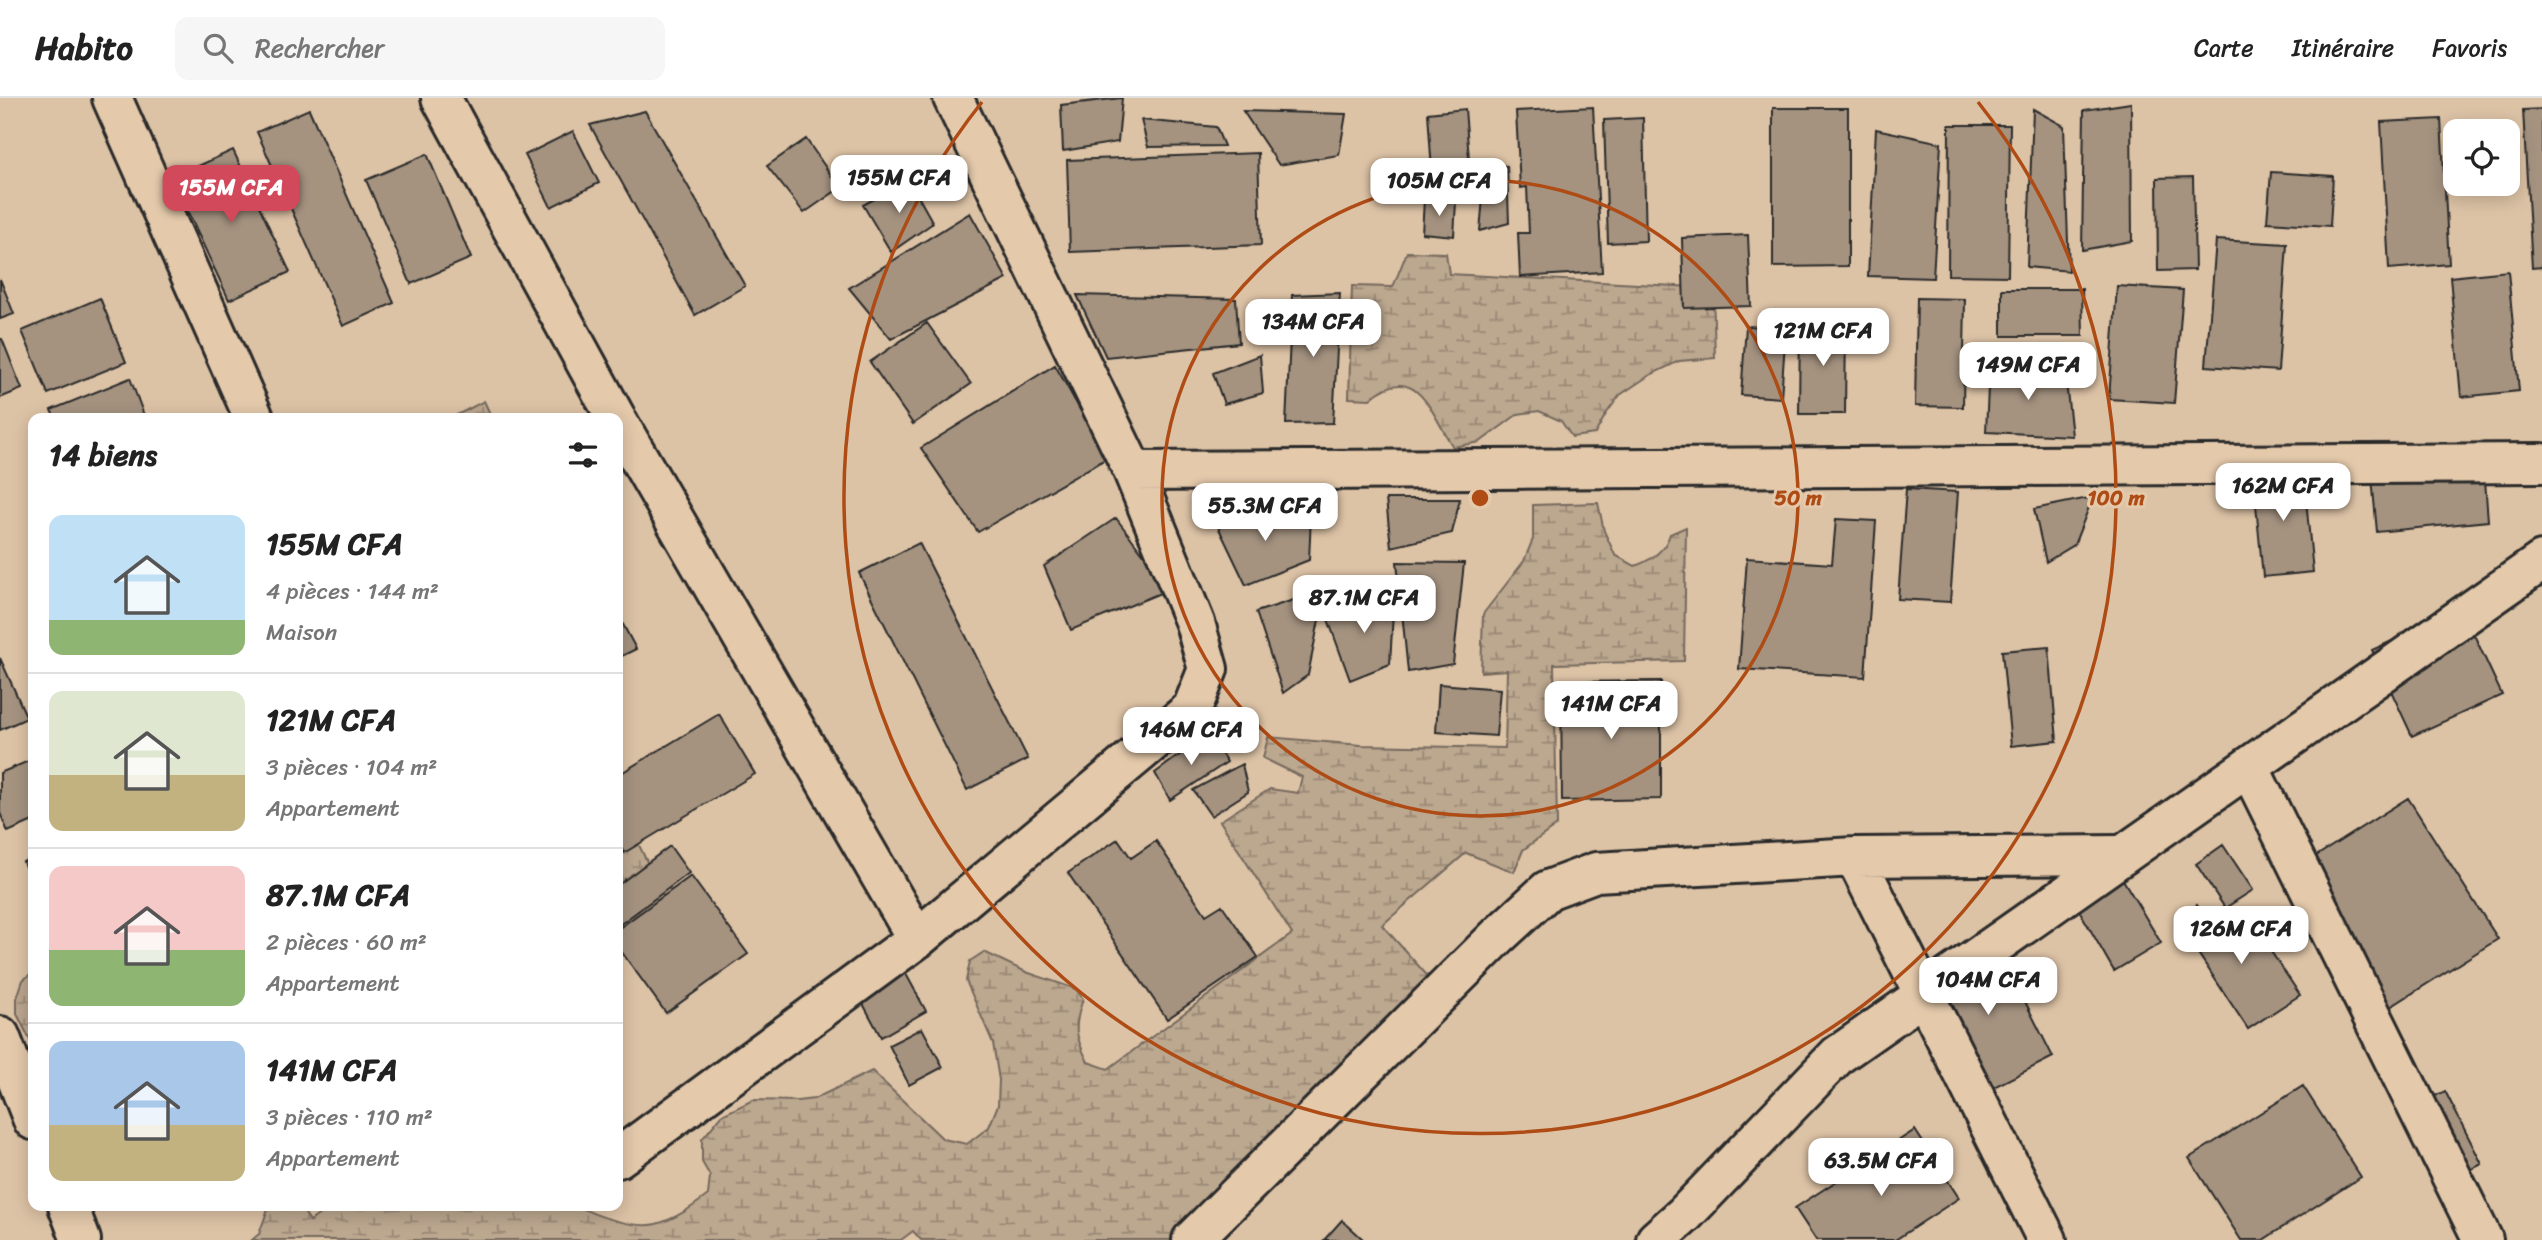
<!DOCTYPE html>
<html lang="fr">
<meta charset="utf-8">
<style>
body{margin:0;font-family:Sriracha,sans-serif;background:#f6f6f6;color:#222;height:100vh;display:flex;flex-direction:column;font-size:26px;white-space:nowrap}
*{box-sizing:border-box;margin:0}
p{font-size:23px;color:#767676}
.icon{flex:none;width:38px;height:38px;fill:none;stroke:currentColor;stroke-width:2;stroke-linecap:round;stroke-linejoin:round}
.map{position:relative;flex:1;overflow:hidden}
.sheet{position:absolute;left:28px;top:315px;width:595px;height:798px;display:flex;flex-direction:column;background:#fff;border-radius:14px;box-shadow:0 4px 18px #0003}
.sheet>*{flex:none}
.buttons{position:absolute;left:2443px;top:21px;display:grid;gap:14px}
.buttons a{display:grid;place-items:center;width:77px;height:77px;border-radius:14px;background:#fff;box-shadow:0 4px 18px #0003;font-size:35px}
.price{position:absolute;translate:-50% -60px;padding:0 16px;border-radius:14px;background:#fff;color:#222;font-size:23px;line-height:46px;filter:drop-shadow(0 2px 4px #0008)}
.price::after{content:'';position:absolute;left:50%;top:42px;width:21px;height:16px;margin-left:-10px;background:inherit;clip-path:polygon(0 0,100% 0,50% 100%)}
.price.selected{background:#d1495b;color:#fff}
ul{padding:0;list-style:none}
li{display:flex;align-items:center;gap:21px;height:175px;padding:0 21px}
li+li{border-top:2px solid #e0e0e0}
li span{display:grid;place-items:center;flex:none;width:196px;height:140px;border-radius:14px;color:#555}
li>.icon{margin-inline-start:auto}
span .icon{width:84px;height:84px;fill:#fffc;stroke-width:1}
li b{font-size:30px}
h2{display:flex;justify-content:space-between;align-items:center;height:84px;padding:0 21px;font-size:30px}
header{display:flex;align-items:center;gap:42px;box-sizing:border-box;height:98px;padding:0 35px;background:#fff;border-bottom:2px solid #e0e0e0}
header strong{font-size:33px}
nav{display:flex;gap:38px;margin-inline-start:auto;font-size:24px}
.search{width:490px;height:63px;background:#f6f6f6;display:flex;align-items:center;gap:18px;box-sizing:border-box;padding:0 24px;border-radius:14px;color:#767676;font-size:26px}
.map>svg:first-child{display:block}
</style>
<header>
<strong>Habito</strong>
<div class="search"><svg class="icon" aria-label="search" viewBox="0 0 24 24"><circle cx="10" cy="10" r="6"/><path d="M15 15l6 6"/></svg>Rechercher</div>
<nav><a>Carte</a><a>Itinéraire</a><a>Favoris</a></nav>
</header>
<div class="map">
<svg width="2542" height="1142" viewBox="0 0 2542 1142">
<defs>
<pattern id="wetland-marsh" width="20" height="14" patternUnits="userSpaceOnUse" patternTransform="scale(1.75)"><rect width="20" height="14" fill="#bca78f"/><path d="M1 5h8M5 5V1M11 12h8M15 12V8" fill="none" stroke="#998875"/></pattern>
</defs>
<rect width="100%" height="100%" fill="#ddc3a6"/>
<filter id="ink" filterUnits="userSpaceOnUse"><feTurbulence type="fractalNoise" baseFrequency=".0143" numOctaves="2"/><feDisplacementMap in="SourceGraphic" scale="14" xChannelSelector="R" yChannelSelector="G"/><feConvolveMatrix kernelMatrix="1 2 1 2 8 2 1 2 1" color-interpolation-filters="sRGB"/></filter>
<g filter="url(#ink)">
<path fill="url(#wetland-marsh)" stroke="#74695d" stroke-width="2" d="M 1407,154 L 1446,155 L 1449,176 L 1713,190 L 1715,260 L 1679,263 L 1650,277 L 1620,297 L 1606,316 L 1595,336 L 1572,339 L 1561,323 L 1539,313 L 1518,316 L 1480,344 L 1453,349 C 1431,315 1416,261 1370,301 L 1349,300 L 1352,188 L 1393,189 Z
M 484,303 L 492,320 L 451,320 Z
M 1598,405 L 1604,433 L 1615,457 L 1635,468 C 1652,462 1665,453 1670,436 L 1686,429 L 1684,563 L 1554,566 L 1557,727 L 1523,752 L 1514,774 L 1466,755 L 1382,827 L 1441,893 L 1200,1142 L 921,1142 L 913,1133 L 901,1142 L 252,1142 L 259,1136 L 269,1108 L 300,1108 L 310,1123 L 331,1108 L 578,1108 C 595,1118 636,1131 656,1126 C 676,1121 692,1109 708,1097 L 710,1078 L 702,1064 L 702,1041 L 722,1017 L 753,1002 L 797,1003 L 814,1001 L 872,973 L 943,1041 L 967,1046 L 989,1029 L 998,1007 L 999,982 L 993,945 L 966,883 L 970,863 L 984,854 L 1026,874 L 1076,891 L 1083,901 C 1073,930 1075,938 1088,964 L 1108,971 L 1292,836 L 1220,723 L 1270,691 L 1298,695 L 1302,679 L 1263,660 L 1268,639 L 1361,647 L 1505,650 L 1507,572 L 1481,574 L 1483,516 L 1524,463 L 1533,441 L 1533,407 Z
M 618,703 L 669,810 L 618,845 Z
M 33,874 L 33,948 L 17,916 L 17,900 L 23,882 Z"/>
<path fill="#a59380" stroke="#2b2b2b" stroke-width="2" d="M 1122,0 L 1118,44 L 1063,53 L 1061,7 Z
M 2131,5 L 2132,143 L 2082,152 L 2084,12 Z
M 1593,9 L 1602,174 L 1520,179 L 1518,135 L 1529,135 L 1527,89 L 1520,90 L 1516,13 Z
M 1773,10 L 1848,10 L 1848,168 L 1773,169 Z
M 309,11 L 394,205 L 343,228 L 257,34 Z
M 1465,11 L 1471,85 L 1433,88 L 1428,15 Z
M 2033,11 L 2064,28 L 2069,173 L 2027,169 Z
M 2542,11 L 2542,169 L 2532,170 L 2523,12 Z
M 645,13 L 745,188 L 695,217 L 590,27 Z
M 1243,13 L 1346,16 L 1339,57 L 1279,67 Z
M 1643,20 L 1646,143 L 1608,145 L 1604,22 Z
M 2441,21 L 2449,166 L 2389,171 L 2381,24 Z
M 1141,22 L 1216,29 L 1224,48 L 1148,49 Z
M 1949,27 L 2010,27 L 2008,178 L 1948,177 Z
M 1876,31 L 1941,45 L 1933,180 L 1868,178 Z
M 573,33 L 599,85 L 551,109 L 525,57 Z
M 806,41 L 840,90 L 804,115 L 767,68 Z
M 233,52 L 290,174 L 229,202 L 172,80 Z
M 1258,55 L 1261,147 L 1070,154 L 1067,62 Z
M 427,56 L 471,160 L 411,186 L 366,82 Z
M 1486,66 L 1507,68 L 1509,125 L 1480,133 Z
M 2271,74 L 2333,78 L 2330,128 L 2267,124 Z
M 2193,79 L 2195,172 L 2158,173 L 2157,80 Z
M 909,82 L 933,125 L 891,154 L 863,107 Z
M 1424,102 L 1456,104 L 1454,138 L 1422,135 Z
M 970,115 L 1007,181 L 891,241 L 849,190 Z
M 1748,137 L 1751,208 L 1684,210 L 1682,140 Z
M 2216,142 L 2287,146 L 2278,273 L 2206,268 Z
M 2508,173 L 2519,293 L 2461,299 L 2450,179 Z
M 0,181 L 14,216 L 0,221 Z
M 2117,188 L 2183,192 L 2174,305 L 2109,301 Z
M 2002,191 L 2082,191 L 2083,238 L 2002,238 Z
M 1340,195 L 1333,325 L 1286,326 L 1292,197 Z
M 1077,197 L 1236,201 L 1239,245 L 1106,259 Z
M 100,200 L 126,264 L 48,296 L 22,233 Z
M 1917,200 L 1965,201 L 1963,309 L 1915,308 Z
M 1800,224 L 1846,224 L 1845,316 L 1799,316 Z
M 927,225 L 971,286 L 913,326 L 870,264 Z
M 1746,228 L 1786,230 L 1781,300 L 1741,297 Z
M 0,241 L 2,241 L 22,291 L 0,300 Z
M 1260,257 L 1263,295 L 1224,306 L 1213,275 Z
M 1055,267 L 1107,360 L 978,434 L 921,350 Z
M 1989,267 L 2065,275 L 2072,338 L 1986,334 Z
M 130,280 L 145,320 L 55,320 L 51,312 Z
M 2484,368 L 2488,423 L 2377,434 L 2372,380 Z
M 2303,371 L 2313,474 L 2263,479 L 2253,376 Z
M 1906,391 L 1958,394 L 1950,504 L 1898,501 Z
M 2093,399 L 2074,447 L 2046,464 L 2034,411 Z
M 1386,401 L 1460,401 L 1452,435 L 1391,449 Z
M 1212,416 L 1311,418 L 1309,462 L 1246,487 Z
M 1116,420 L 1170,491 L 1071,532 L 1044,468 Z
M 1836,421 L 1876,423 L 1865,579 L 1739,571 L 1747,460 L 1832,466 Z
M 919,445 L 1028,661 L 967,692 L 859,475 Z
M 1397,464 L 1464,465 L 1453,566 L 1408,574 Z
M 1325,492 L 1308,577 L 1283,595 L 1256,514 Z
M 1394,497 L 1390,566 L 1350,582 L 1325,513 Z
M 2462,511 L 2502,597 L 2412,638 L 2372,552 Z
M 618,517 L 636,551 L 618,560 Z
M 2049,549 L 2057,643 L 2011,648 L 2002,553 Z
M 0,560 L 27,620 L 0,632 Z
M 1661,583 L 1661,701 L 1562,703 L 1561,584 Z
M 1439,586 L 1500,591 L 1496,638 L 1436,634 Z
M 719,616 L 755,676 L 624,755 L 618,745 L 618,677 Z
M 1208,636 L 1227,664 L 1170,702 L 1155,675 Z
M 31,662 L 33,668 L 33,723 L 8,734 L 0,715 L 0,675 Z
M 1242,666 L 1248,694 L 1211,718 L 1193,692 Z
M 2408,700 L 2498,841 L 2373,920 L 2283,779 Z
M 1118,741 L 1131,760 L 1156,743 L 1206,817 L 1222,807 L 1258,859 L 1167,921 L 1068,775 Z
M 2223,747 L 2253,792 L 2225,810 L 2196,766 Z
M 670,748 L 689,775 L 618,828 L 618,787 Z
M 33,759 L 33,787 L 23,764 Z
M 2113,765 L 2161,845 L 2114,873 L 2067,791 Z
M 691,778 L 748,856 L 666,915 L 618,849 L 618,831 Z
M 2197,807 L 2216,835 L 2246,816 L 2300,897 L 2248,931 L 2176,822 Z
M 1995,844 L 2053,959 L 1982,995 L 1923,880 Z
M 898,861 L 926,913 L 881,939 L 855,891 Z
M 922,930 L 943,969 L 909,987 L 889,947 Z
M 2303,988 L 2361,1079 L 2263,1142 L 2241,1142 L 2189,1060 Z
M 2445,993 L 2482,1066 L 2448,1083 L 2411,1010 Z
M 1915,1032 L 1959,1100 L 1895,1142 L 1816,1142 L 1795,1110 L 1872,1060 L 1880,1071 L 1902,1057 L 1895,1045 Z
M 1342,1122 L 1364,1142 L 1324,1142 Z"/>
<g fill="none" stroke-linecap="round" stroke-linejoin="round">
<g stroke="#2b2b2b" stroke-width="44">
<path id="street" d="M 112,0 L 254,320
M 441,0 L 616,320
M 618,324 L 917,841
M 1133,373 L 2542,365
M 2249,669 L 2483,1142
M 1855,759 L 2047,1142
M 618,1060 L 917,841 L 1192,611 L 1208,571 L 1195,525 L 1133,373 L 953,0
M 1192,1142 L 1499,837 L 1548,792 L 1596,774 L 1855,759 L 2123,757"/>
</g>
<g stroke="#2b2b2b" stroke-width="44">
<path id="secondary" d="M 0,938 L 33,1022
M 68,1108 L 81,1142
M 1656,1142 L 1684,1117 L 1838,957 L 2542,463"/>
</g>
<use href="#street" stroke="#e4c9ab" stroke-width="38"/>
<use href="#secondary" stroke="#e4c9ab" stroke-width="38"/>
</g>
</g>
<g fill="none" stroke="#af4b15" stroke-width="3.5">
<circle cx="1480" cy="400" r="318"/>
<path d="M1978 4A636 636 0 1 1 982 4"/>
</g>
<circle cx="1480" cy="400" r="10" fill="#af4b15" stroke="#e4c9ab" stroke-width="3.5"/>
<g font-size="21" text-anchor="middle" font-weight="bold" fill="#af4b15" stroke="#e4c9ab" stroke-width="6" stroke-linejoin="round" paint-order="stroke">
<text x="1798" y="407">50 m</text>
<text x="2116" y="407">100 m</text>
</g>
</svg>
<div class="buttons">
<a><svg class="icon" aria-label="locate" viewBox="0 0 24 24"><circle cx="12" cy="12" r="6"/><path d="M12 2v4M12 18v4M2 12h4M18 12h4"/></svg></a>
</div>
<b class="price" style="left:899px;top:117px">155M CFA</b>
<b class="price" style="left:1439px;top:120px">105M CFA</b>
<b class="price selected" style="left:231px;top:127px">155M CFA</b>
<b class="price" style="left:1313px;top:261px">134M CFA</b>
<b class="price" style="left:1823px;top:270px">121M CFA</b>
<b class="price" style="left:2028px;top:304px">149M CFA</b>
<b class="price" style="left:2283px;top:425px">162M CFA</b>
<b class="price" style="left:1265px;top:445px">55.3M CFA</b>
<b class="price" style="left:1364px;top:537px">87.1M CFA</b>
<b class="price" style="left:1611px;top:643px">141M CFA</b>
<b class="price" style="left:1191px;top:669px">146M CFA</b>
<b class="price" style="left:2241px;top:868px">126M CFA</b>
<b class="price" style="left:1988px;top:919px">104M CFA</b>
<b class="price" style="left:1881px;top:1100px">63.5M CFA</b>
<section class="sheet">
<h2>14 biens<svg class="icon" aria-label="filters" viewBox="0 0 24 24"><path d="M4 7h16M4 17h16"/><circle cx="9" cy="7" r="2"/><circle cx="15" cy="17" r="2"/></svg></h2>
<ul>
<li><span style="background:linear-gradient(#bfe0f5 75%,#8fb573 0)"><svg class="icon" aria-label="home" viewBox="0 0 24 24"><path d="M3 11l9-7 9 7M6 9v11h12V9"/></svg></span><div><b>155M CFA</b><p>4 pièces · 144 m²</p><p>Maison</p></div></li>
<li><span style="background:linear-gradient(#dfe7d0 60%,#c2b280 0)"><svg class="icon" aria-label="home" viewBox="0 0 24 24"><path d="M3 11l9-7 9 7M6 9v11h12V9"/></svg></span><div><b>121M CFA</b><p>3 pièces · 104 m²</p><p>Appartement</p></div></li>
<li><span style="background:linear-gradient(#f6c9c9 60%,#8fb573 0)"><svg class="icon" aria-label="home" viewBox="0 0 24 24"><path d="M3 11l9-7 9 7M6 9v11h12V9"/></svg></span><div><b>87.1M CFA</b><p>2 pièces · 60 m²</p><p>Appartement</p></div></li>
<li><span style="background:linear-gradient(#a9c7e8 60%,#c2b280 0)"><svg class="icon" aria-label="home" viewBox="0 0 24 24"><path d="M3 11l9-7 9 7M6 9v11h12V9"/></svg></span><div><b>141M CFA</b><p>3 pièces · 110 m²</p><p>Appartement</p></div></li>
</ul>
</section>
</div>
